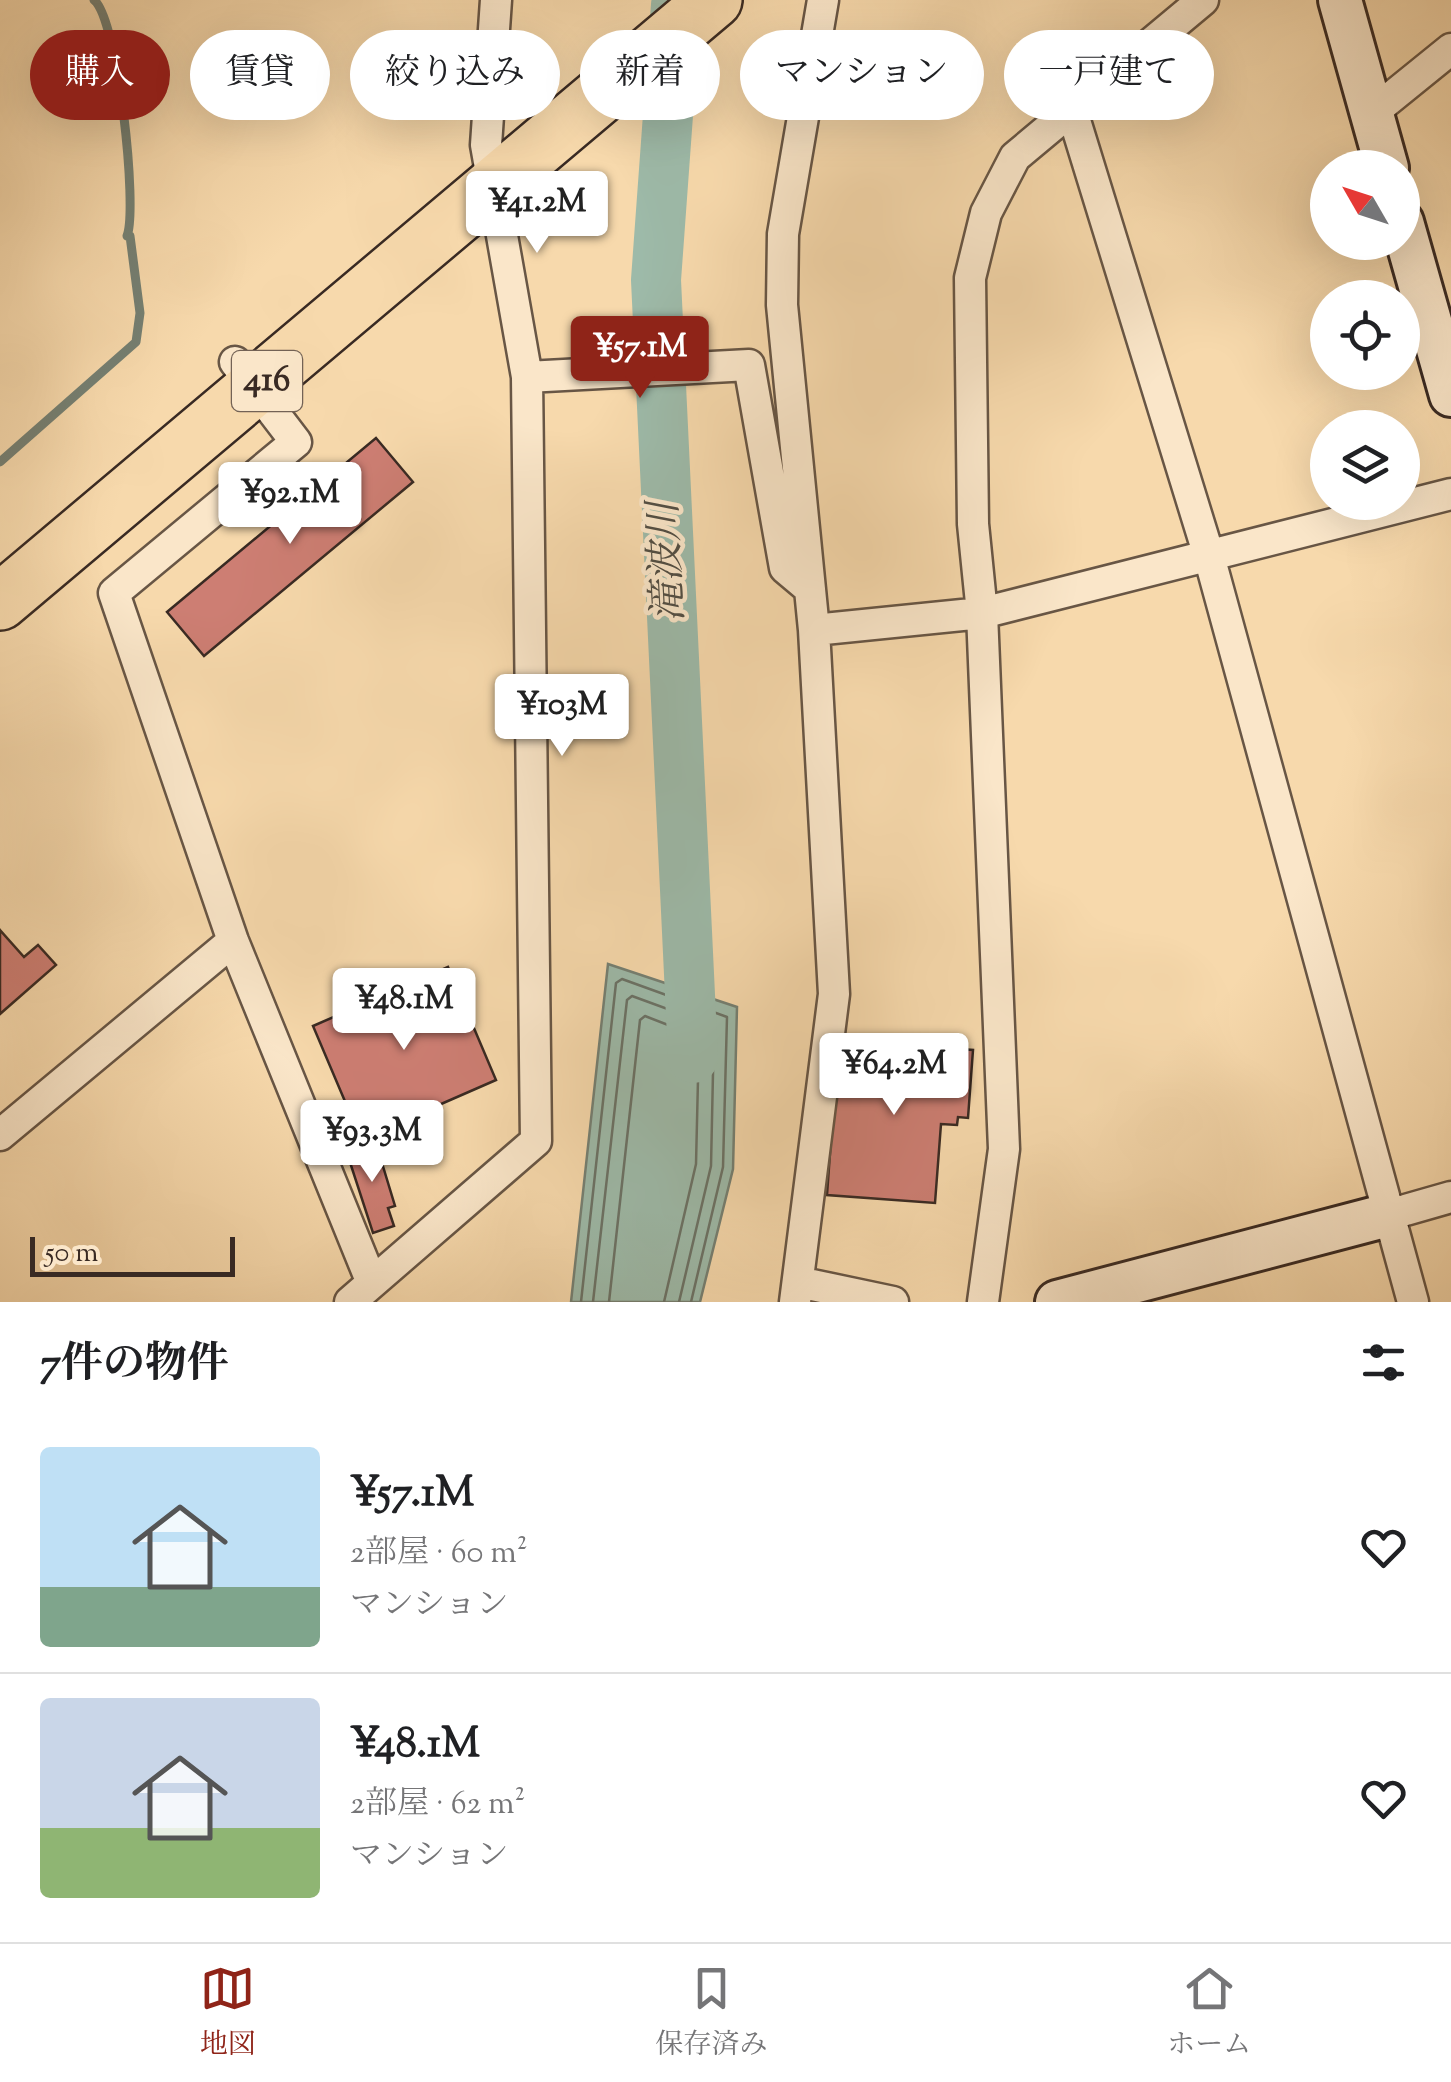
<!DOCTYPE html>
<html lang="ja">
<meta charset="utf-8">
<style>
body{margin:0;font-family:"Sorts Mill Goudy","Noto Serif JP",serif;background:#f2f2f2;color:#202124;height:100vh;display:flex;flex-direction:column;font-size:38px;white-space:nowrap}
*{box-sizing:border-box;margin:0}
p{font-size:32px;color:#757577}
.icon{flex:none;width:55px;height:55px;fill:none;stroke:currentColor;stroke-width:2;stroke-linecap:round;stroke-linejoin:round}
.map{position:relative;height:1302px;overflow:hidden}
.sheet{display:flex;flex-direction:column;background:#fff;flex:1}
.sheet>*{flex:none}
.hud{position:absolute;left:30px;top:30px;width:1392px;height:90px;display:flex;gap:20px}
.needle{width:65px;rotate:309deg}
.controls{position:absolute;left:1310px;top:150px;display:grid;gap:20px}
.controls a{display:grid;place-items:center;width:110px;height:110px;border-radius:50%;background:#fff;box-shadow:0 10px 40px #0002;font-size:50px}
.scale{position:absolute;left:30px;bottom:25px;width:205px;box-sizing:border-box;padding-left:10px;border:5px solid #392a23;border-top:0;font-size:28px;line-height:35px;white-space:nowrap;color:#392a23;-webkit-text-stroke:8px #fae6c9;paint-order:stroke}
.price{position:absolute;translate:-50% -85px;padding:0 22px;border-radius:10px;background:#fff;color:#222;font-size:32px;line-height:65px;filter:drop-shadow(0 2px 5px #0008)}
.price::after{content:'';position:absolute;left:50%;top:60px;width:30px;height:22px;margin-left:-15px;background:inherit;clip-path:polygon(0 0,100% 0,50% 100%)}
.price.current{background:#8f2418;color:#fff}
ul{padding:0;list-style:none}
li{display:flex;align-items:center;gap:30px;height:250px;padding:0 40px}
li+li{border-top:2px solid #e0e0e0}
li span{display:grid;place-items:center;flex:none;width:280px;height:200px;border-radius:10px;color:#555}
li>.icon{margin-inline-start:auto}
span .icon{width:120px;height:120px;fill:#fffc;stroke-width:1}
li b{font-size:42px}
h2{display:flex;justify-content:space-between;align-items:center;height:120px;padding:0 40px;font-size:42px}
.tag{padding:0 35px;border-radius:45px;background:#fff;box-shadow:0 10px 40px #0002;font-size:35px;line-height:90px}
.tag.current{background:#8f2418;color:#fff}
.dock{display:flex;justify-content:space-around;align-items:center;height:140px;border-top:2px solid #e0e0e0;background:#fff;font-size:28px;color:#757577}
.dock a{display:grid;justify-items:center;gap:5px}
.dock .current{color:#8f2418}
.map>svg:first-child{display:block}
</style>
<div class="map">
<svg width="1451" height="1302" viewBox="0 0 1451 1302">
<rect width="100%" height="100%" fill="#f7d9ac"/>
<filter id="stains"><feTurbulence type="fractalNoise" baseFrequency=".002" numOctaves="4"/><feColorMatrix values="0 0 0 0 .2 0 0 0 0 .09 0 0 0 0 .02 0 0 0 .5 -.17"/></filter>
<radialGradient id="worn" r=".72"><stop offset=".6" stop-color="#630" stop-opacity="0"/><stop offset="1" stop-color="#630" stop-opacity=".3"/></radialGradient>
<path fill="#9dbaa9" stroke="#758073" stroke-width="2.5" d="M 608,964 L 737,1007 L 733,1169 L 700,1302 L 571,1302 Z"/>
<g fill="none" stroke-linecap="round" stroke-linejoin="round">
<path stroke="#6b7266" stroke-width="2.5" d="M 581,1302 L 616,983 L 622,979 L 727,1017 L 723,1167 L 691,1302
M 593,1302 L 627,1000 L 632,996 L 714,1026 L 711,1166 L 679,1302
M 609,1302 L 640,1020 L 645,1016 L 699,1037 L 696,1164 L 664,1302"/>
<path stroke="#758073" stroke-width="9" d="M 0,462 L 136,342 L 140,313 L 130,236 L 127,236 C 138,208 118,19 94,0"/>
<path stroke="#9dbaa9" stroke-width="50" d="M 676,5 L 656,280 L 693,1058"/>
</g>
<path fill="#cd7e73" stroke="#392a23" stroke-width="2.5" d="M 376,438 L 413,482 L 204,656 L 167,612 Z
M 0,930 L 24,957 L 38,945 L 56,965 L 0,1014 Z
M 448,967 L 496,1080 L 361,1139 L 313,1026 Z
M 838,1041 L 973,1050 L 968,1118 L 958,1117 L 957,1125 L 941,1124 L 935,1203 L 827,1195 Z
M 375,1140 L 395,1206 L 388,1208 L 394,1226 L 373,1233 L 346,1150 Z"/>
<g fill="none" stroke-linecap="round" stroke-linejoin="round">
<g stroke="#685645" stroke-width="35">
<path id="street" d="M 1072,111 L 1209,556 L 1413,1302
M 1372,113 L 1451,49
M 235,362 L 296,442 L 114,593 L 233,941 L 372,1283
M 527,377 L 749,365 L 785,568 L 810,589
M 814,630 L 982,613 L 1451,494
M 0,1135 L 233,941
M 1388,1215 L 1451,1197
M 798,1282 L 893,1302
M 350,1302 L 536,1141 L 527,377 L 486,145 L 496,0
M 795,1302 L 834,994 L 814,630 L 782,305 L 783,234 L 823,0
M 983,1302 L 1004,1149 L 982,613 L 973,524 L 970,278 L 986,213 L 1015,157 L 1203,0"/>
</g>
<g stroke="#392a23" stroke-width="48">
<path id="secondary" d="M 1340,0 L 1387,168
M 1402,222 L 1451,395
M 1057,1302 L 1388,1215"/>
</g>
<g stroke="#392a23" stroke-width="60">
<path id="highway" d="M 0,602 L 714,0"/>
</g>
<use href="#street" stroke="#fae6c9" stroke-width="30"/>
<use href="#secondary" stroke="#fae6c9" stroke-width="42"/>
<use href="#highway" stroke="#f7d9ac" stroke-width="55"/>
</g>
<g text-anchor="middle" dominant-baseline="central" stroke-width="9" stroke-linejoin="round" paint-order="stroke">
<rect fill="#fae6c9" stroke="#736255" stroke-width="2.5" x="232" y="351" width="70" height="60" rx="8"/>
<g font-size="35" font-weight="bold" fill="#392a23">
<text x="267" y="381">416</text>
</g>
<g font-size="40" font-style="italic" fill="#524e44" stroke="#fae6c9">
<text transform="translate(669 562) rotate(-93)">滝波川</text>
</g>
</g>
<rect width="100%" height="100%" filter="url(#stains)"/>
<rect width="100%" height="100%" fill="url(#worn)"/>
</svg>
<div class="controls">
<a><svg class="needle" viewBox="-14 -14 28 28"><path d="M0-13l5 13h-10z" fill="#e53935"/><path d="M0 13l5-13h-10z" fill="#757577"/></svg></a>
<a><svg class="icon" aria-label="locate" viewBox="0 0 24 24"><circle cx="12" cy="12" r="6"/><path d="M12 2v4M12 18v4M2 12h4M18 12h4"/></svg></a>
<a><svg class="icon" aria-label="layers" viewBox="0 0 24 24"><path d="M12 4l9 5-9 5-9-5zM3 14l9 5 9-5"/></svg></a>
</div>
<div class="scale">50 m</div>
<b class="price" style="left:537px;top:256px">¥41.2M</b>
<b class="price current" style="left:640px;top:401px">¥57.1M</b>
<b class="price" style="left:290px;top:547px">¥92.1M</b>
<b class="price" style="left:562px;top:759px">¥103M</b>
<b class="price" style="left:404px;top:1053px">¥48.1M</b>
<b class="price" style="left:894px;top:1118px">¥64.2M</b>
<b class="price" style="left:372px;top:1185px">¥93.3M</b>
<div class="hud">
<a class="tag current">購入</a>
<a class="tag">賃貸</a>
<a class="tag">絞り込み</a>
<a class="tag">新着</a>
<a class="tag">マンション</a>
<a class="tag">一戸建て</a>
</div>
</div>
<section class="sheet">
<h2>7件の物件<svg class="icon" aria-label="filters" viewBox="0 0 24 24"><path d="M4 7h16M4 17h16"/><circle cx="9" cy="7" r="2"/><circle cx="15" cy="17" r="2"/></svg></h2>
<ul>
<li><span style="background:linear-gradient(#bfe0f5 70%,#7fa58c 0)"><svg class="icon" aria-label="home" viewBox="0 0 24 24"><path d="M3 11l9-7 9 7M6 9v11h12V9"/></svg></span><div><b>¥57.1M</b><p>2部屋 · 60 m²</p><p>マンション</p></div><svg class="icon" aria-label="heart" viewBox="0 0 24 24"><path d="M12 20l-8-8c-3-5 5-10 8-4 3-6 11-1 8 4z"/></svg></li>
<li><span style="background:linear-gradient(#c9d6e8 65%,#8fb573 0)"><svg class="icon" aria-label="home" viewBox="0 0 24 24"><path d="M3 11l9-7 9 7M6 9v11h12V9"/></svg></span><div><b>¥48.1M</b><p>2部屋 · 62 m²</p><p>マンション</p></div><svg class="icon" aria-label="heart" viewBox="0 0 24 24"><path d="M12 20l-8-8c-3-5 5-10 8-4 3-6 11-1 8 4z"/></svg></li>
</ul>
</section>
<nav class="dock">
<a class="current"><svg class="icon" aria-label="map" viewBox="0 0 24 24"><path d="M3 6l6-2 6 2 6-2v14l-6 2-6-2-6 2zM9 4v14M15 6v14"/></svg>地図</a>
<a><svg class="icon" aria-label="saved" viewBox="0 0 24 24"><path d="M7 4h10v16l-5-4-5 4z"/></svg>保存済み</a>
<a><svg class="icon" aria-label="home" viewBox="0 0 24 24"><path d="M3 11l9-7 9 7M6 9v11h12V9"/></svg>ホーム</a>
</nav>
